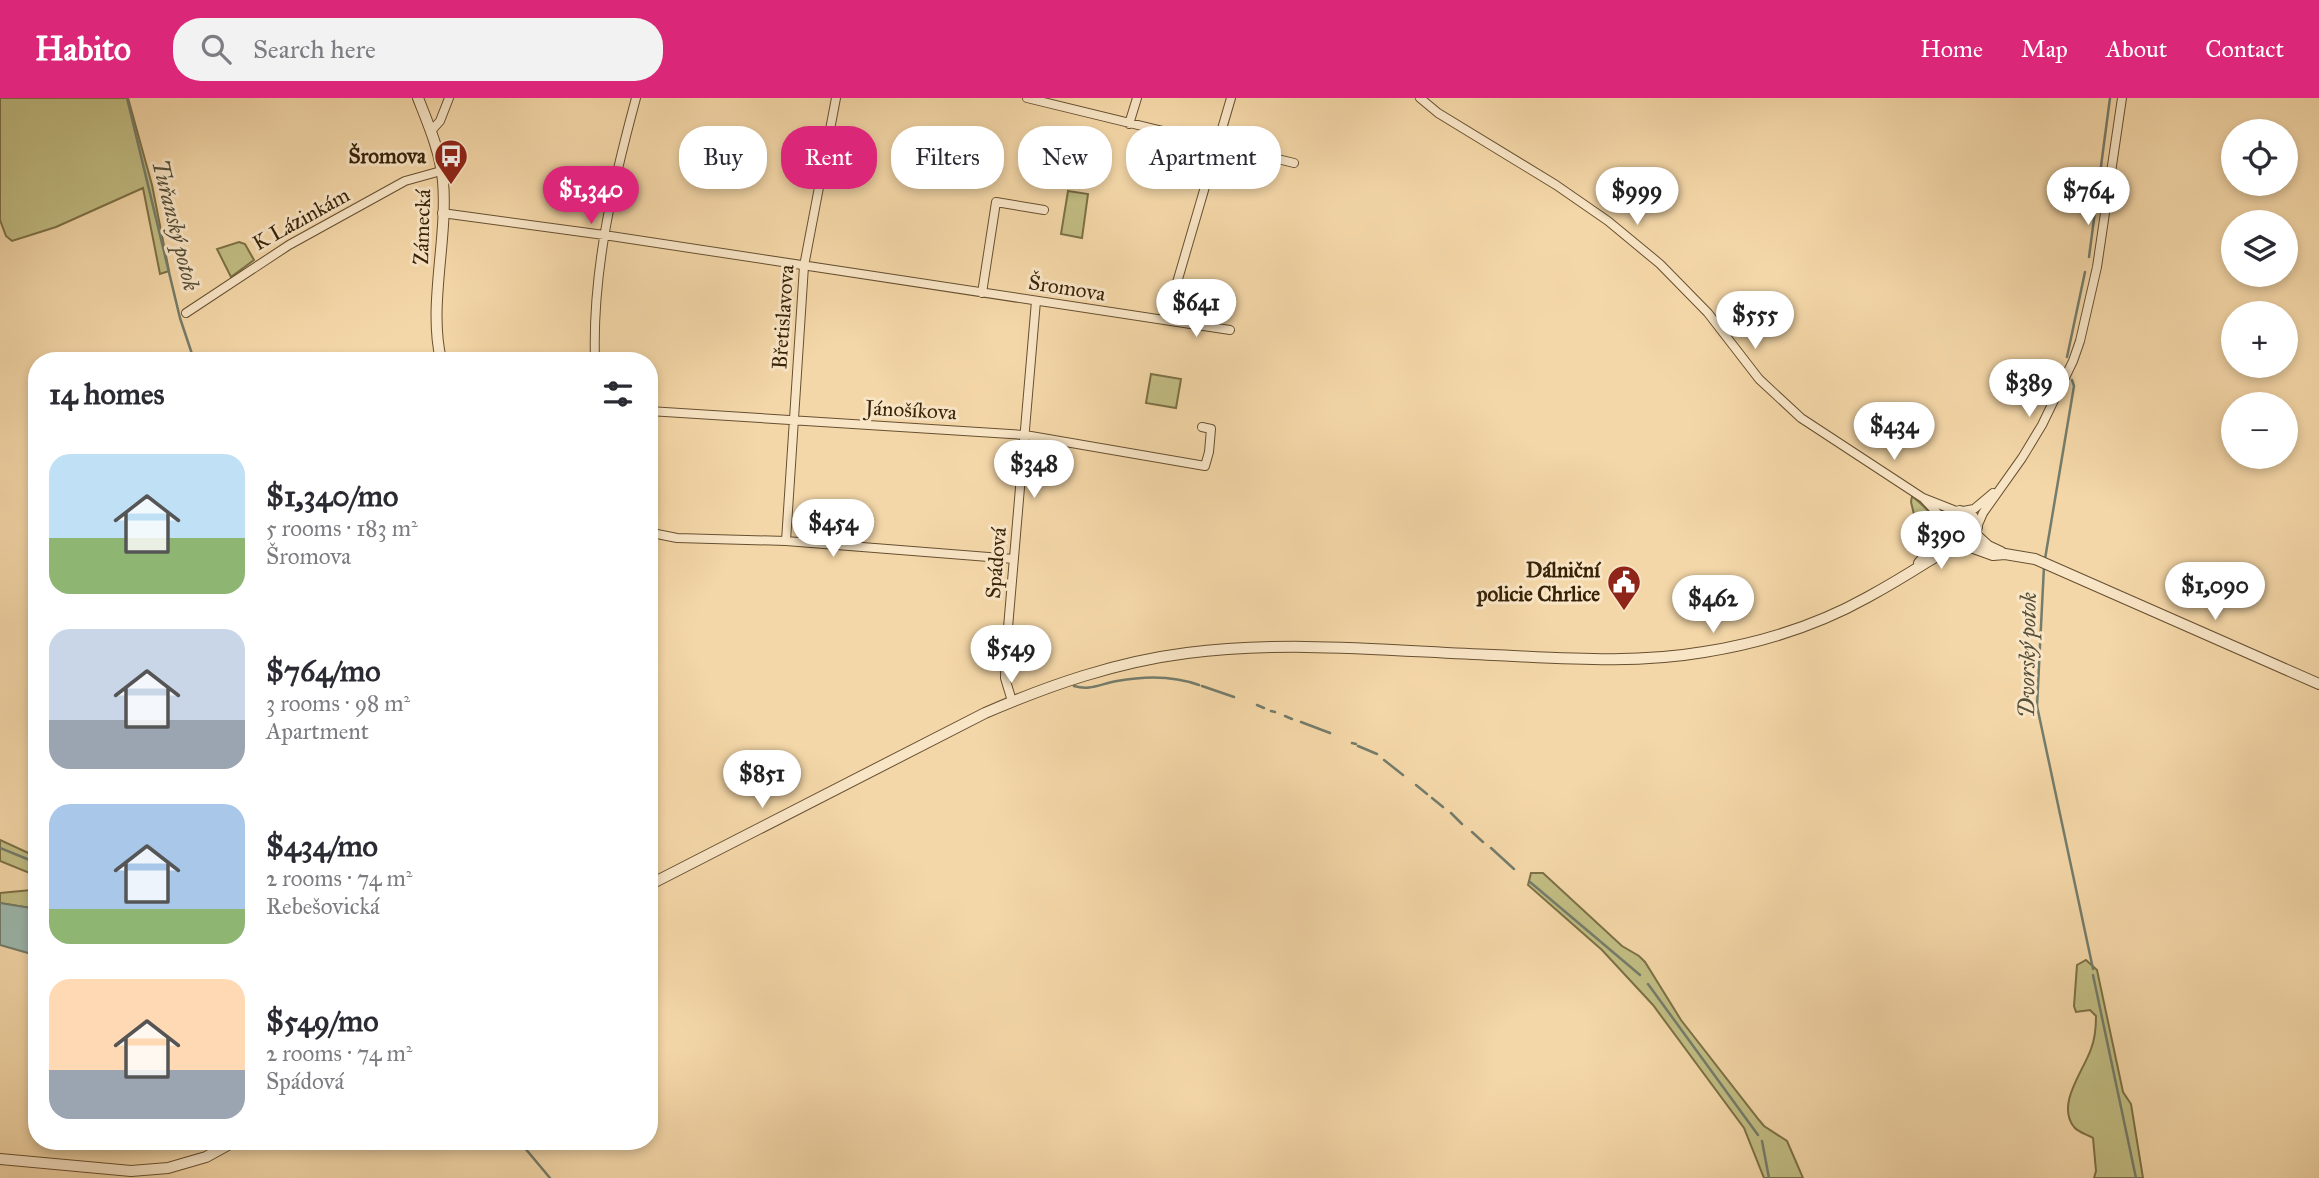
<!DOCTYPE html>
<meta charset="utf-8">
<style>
body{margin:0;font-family:"IM FELL Great Primer",serif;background:#f2f2f3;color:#2b2b33;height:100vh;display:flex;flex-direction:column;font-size:26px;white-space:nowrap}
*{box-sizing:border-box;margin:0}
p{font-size:23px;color:#7c7c81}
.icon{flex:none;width:38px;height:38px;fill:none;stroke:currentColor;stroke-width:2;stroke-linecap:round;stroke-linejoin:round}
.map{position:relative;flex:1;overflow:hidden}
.sheet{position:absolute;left:28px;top:254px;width:630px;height:798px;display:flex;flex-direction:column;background:#fff;border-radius:28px;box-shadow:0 4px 10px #0003}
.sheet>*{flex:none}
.hud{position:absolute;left:679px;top:28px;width:665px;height:63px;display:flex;gap:14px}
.buttons{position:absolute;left:2221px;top:21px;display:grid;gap:14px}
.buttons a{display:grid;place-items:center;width:77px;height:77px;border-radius:50%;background:#fff;box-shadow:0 4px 10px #0003;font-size:35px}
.price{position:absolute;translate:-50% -60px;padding:0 16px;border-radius:24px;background:#fff;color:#222;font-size:23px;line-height:46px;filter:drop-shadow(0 2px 4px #0008)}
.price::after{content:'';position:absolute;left:50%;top:42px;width:21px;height:16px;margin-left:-10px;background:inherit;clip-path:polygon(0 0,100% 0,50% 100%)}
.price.current{background:#db2777;color:#fff}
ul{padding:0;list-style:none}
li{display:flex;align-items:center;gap:21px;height:175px;padding:0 21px}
li span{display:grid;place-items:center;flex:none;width:196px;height:140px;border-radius:21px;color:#555}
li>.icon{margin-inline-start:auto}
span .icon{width:84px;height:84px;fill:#fffc;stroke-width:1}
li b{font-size:30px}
h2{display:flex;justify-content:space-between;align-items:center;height:84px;padding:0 21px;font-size:30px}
.tag{padding:0 24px;border-radius:28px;background:#fff;box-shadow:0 4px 10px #0003;font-size:24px;line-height:63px}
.tag.current{background:#db2777;color:#fff}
header{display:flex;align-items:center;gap:42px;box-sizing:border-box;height:98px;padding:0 35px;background:#db2777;color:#fff}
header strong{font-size:33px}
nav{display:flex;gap:38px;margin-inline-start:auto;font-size:24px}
.search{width:490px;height:63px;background:#f2f2f3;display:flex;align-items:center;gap:18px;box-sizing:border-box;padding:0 24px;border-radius:28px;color:#7c7c81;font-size:26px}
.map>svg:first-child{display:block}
</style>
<header>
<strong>Habito</strong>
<div class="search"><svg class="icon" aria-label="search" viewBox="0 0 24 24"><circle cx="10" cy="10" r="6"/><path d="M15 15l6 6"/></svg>Search here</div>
<nav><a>Home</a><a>Map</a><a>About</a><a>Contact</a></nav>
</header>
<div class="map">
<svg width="2319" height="1080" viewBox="0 0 2319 1080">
<rect width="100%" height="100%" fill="#f4d7a8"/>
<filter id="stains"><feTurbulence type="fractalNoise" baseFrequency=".00286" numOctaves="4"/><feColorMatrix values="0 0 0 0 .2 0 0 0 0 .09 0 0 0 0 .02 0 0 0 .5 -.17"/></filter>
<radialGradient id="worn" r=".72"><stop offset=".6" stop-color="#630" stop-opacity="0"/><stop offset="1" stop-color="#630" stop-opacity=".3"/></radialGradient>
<path fill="#c1bd83" stroke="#7c7046" stroke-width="2" d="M 0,0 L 128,0 L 152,87 L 169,173 L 160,176 L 143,90 L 56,129 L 12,143 L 6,138 L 0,122 Z
M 1068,93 L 1088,96 L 1082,140 L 1061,136 Z
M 239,144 L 245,146 L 254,162 L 231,179 L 217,151 Z
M 1151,276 L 1181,281 L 1176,310 L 1146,305 Z
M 1912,398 C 1926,410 1942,421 1933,441 L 1918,433 L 1911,404 Z
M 0,742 L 37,759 L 37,778 L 0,763 Z
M 1531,775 L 1543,775 L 1622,848 L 1639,858 L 1645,864 L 1681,922 L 1759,1022 L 1764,1028 L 1787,1043 L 1803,1080 L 1764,1080 L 1744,1030 L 1653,907 L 1602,852 L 1528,787 Z
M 31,792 L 37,793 L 37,811 L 0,805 L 0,795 Z
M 2086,862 L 2097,872 L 2123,994 L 2131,1006 L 2143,1080 L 2094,1080 L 2096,1073 L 2093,1040 C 2087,1036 2079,1035 2074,1029 C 2056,1006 2083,974 2091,951 C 2095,941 2096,929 2096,918 L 2090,912 L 2076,914 L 2074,908 L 2077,867 Z"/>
<path fill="#9cb8ad" stroke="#747c6b" stroke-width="2" d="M 0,805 L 37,811 L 37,861 L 28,855 L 0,847 Z"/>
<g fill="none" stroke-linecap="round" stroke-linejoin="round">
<path stroke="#747c6b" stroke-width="2.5" d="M 127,0 L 180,220 L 194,262
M 2089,159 L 2110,0
M 2067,259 L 2085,174
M 2045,461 L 2074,288 L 2072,282
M 2044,468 L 2037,608 L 2093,871
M 1074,588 C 1090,593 1100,586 1117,583 C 1144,578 1172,577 1199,587
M 1202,588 L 1234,599
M 1257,607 L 1264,610
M 1271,613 L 1275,614
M 1285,618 L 1292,621
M 1301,624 L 1330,635
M 1352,645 L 1356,646
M 1358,648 L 1377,656
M 1384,662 L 1403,677
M 1416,687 L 1427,696
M 1432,700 L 1443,709
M 1451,715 L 1462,726
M 1472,734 L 1483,744
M 0,750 L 37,765
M 1491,750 L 1514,771
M 1530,784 L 1640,877
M 2093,877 L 2136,1080
M 1648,886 L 1758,1037
M 519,1043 L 550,1080
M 1762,1043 L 1769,1080"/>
<g stroke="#675030" stroke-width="10">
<path id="minor" d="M 1027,0 L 1294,65
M 1420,0 L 1438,15 L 1556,87 L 1608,123 L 1660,166 L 1708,215 L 1759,281 L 1801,320 L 1923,400 L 1956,413
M 1129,26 L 1137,0
M 431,33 L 440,23 L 449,0
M 442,115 L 604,137 L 1230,232
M 982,195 L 996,104 L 1044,112
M 186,215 L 289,147 L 405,83 L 441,73
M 1166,222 L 1231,0
M 595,262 C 592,173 613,85 636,0
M 649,313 L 1025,337 L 1205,368 L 1209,354 L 1211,331 L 1202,329
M 1925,402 L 1940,418 L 1943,427
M 1963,413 L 1974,411 L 1993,395
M 1977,429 L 1983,415 L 2022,360 L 2042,327 L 2073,263 L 2080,243 L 2097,169 L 2122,0
M 649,431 L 657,436 L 677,440 L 786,443 L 1014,461
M 786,443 L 804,168 L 836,0
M 1012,603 L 1005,580 L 1006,553 L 1036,203"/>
</g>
<g stroke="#675030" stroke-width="12">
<path id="tertiary" d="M 418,0 C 429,28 440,53 443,83 C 448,141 428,207 441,262
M 1976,437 L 1988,448 L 2001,454
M 1954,447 L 1945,440 C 1940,426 1946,416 1960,413 L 1973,419 L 1977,429 L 1974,440 L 1964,447
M 1919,465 L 1937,445 L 1942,432
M 649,787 L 985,615 C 1050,587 1116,564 1187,555 C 1288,542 1392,553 1493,557 C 1563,560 1634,566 1704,554 C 1761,545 1818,527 1868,499 C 1888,488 1908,476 1927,464 C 1937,459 1944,451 1954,447 L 1968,448 L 1993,457 L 2005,456 L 2035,461 L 2319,586
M 0,1061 L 131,1073 L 168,1070 L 206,1059 L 235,1043"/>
</g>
<use href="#minor" stroke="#f8e5c6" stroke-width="8"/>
<use href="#tertiary" stroke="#f8e5c6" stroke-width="10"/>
</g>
<defs>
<g id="bus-pin" transform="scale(1.75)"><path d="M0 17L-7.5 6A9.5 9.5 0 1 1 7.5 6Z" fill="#8f2418" stroke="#f8e5c6"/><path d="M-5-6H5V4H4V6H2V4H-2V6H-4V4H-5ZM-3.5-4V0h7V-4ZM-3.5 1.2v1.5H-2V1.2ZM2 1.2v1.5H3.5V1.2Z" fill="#fff"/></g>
<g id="civic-pin" transform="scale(1.75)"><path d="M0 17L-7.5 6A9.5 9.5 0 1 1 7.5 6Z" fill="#8f2418" stroke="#f8e5c6"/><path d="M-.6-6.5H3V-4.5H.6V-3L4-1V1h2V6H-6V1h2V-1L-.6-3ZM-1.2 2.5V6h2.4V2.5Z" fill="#fff"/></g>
</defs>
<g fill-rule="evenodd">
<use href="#bus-pin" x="451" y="58"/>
<use href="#civic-pin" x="1624" y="484"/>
</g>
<g text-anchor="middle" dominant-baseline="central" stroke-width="6" stroke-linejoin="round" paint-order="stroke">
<g font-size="21" font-weight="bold" fill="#382308" stroke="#f8e5c6" text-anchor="end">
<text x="426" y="58">Šromova</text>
<text x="1600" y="472">Dálniční<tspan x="1600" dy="24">policie Chrlice</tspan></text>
</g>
<g font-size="21" fill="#382308" stroke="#f8e5c6">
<text transform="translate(301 121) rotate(-29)">K Lázinkám</text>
<text transform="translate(422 129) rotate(-88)">Zámecká</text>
<text transform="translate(1067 190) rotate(9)">Šromova</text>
<text transform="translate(783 219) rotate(-86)">Břetislavova</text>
<text transform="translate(911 312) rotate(3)">Jánošíkova</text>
<text transform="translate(996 465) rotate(-85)">Spádová</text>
</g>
<g font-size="23" font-style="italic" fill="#56503a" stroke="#f8e5c6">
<text transform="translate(176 127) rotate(76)">Tuřanský potok</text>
<text transform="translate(2027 557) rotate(-89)">Dvorský potok</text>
</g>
</g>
<rect width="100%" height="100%" filter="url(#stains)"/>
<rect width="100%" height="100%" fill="url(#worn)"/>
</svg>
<div class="buttons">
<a><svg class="icon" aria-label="locate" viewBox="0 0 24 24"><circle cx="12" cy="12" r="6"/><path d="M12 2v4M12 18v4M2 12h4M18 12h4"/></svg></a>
<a><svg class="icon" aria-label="layers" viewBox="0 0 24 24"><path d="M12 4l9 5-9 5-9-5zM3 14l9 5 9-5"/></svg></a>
<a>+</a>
<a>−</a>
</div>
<b class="price current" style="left:591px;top:128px">$1,340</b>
<b class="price" style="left:1637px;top:129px">$999</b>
<b class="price" style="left:2088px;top:129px">$764</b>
<b class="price" style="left:1196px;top:241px">$641</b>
<b class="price" style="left:1755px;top:253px">$555</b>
<b class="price" style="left:2029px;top:321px">$389</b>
<b class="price" style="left:1894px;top:364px">$434</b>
<b class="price" style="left:1034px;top:402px">$348</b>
<b class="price" style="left:833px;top:461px">$454</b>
<b class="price" style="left:1941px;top:473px">$390</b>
<b class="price" style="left:2215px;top:524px">$1,090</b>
<b class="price" style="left:1713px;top:537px">$462</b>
<b class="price" style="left:1011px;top:587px">$549</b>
<b class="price" style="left:762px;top:712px">$851</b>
<div class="hud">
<a class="tag">Buy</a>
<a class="tag current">Rent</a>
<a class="tag">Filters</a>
<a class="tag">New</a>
<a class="tag">Apartment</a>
</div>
<section class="sheet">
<h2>14 homes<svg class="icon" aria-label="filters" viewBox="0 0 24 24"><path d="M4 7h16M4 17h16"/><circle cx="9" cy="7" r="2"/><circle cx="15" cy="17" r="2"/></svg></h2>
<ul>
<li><span style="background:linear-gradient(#bfe0f5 60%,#8fb573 0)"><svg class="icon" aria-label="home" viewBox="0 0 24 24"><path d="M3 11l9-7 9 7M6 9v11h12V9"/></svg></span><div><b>$1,340/mo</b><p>5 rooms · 183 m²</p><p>Šromova</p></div></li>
<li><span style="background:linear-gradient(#c9d6e8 65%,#9aa5b1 0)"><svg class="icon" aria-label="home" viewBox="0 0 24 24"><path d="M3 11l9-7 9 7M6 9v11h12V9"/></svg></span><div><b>$764/mo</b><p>3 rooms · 98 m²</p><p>Apartment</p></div></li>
<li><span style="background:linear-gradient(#a9c7e8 75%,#8fb573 0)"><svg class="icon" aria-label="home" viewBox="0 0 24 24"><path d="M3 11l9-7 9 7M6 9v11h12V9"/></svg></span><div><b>$434/mo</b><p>2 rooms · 74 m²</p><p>Rebešovická</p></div></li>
<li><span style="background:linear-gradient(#ffd9b3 65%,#9aa5b1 0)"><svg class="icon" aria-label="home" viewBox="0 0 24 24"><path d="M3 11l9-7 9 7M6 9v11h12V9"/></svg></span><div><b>$549/mo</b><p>2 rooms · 74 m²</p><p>Spádová</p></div></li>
</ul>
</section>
</div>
